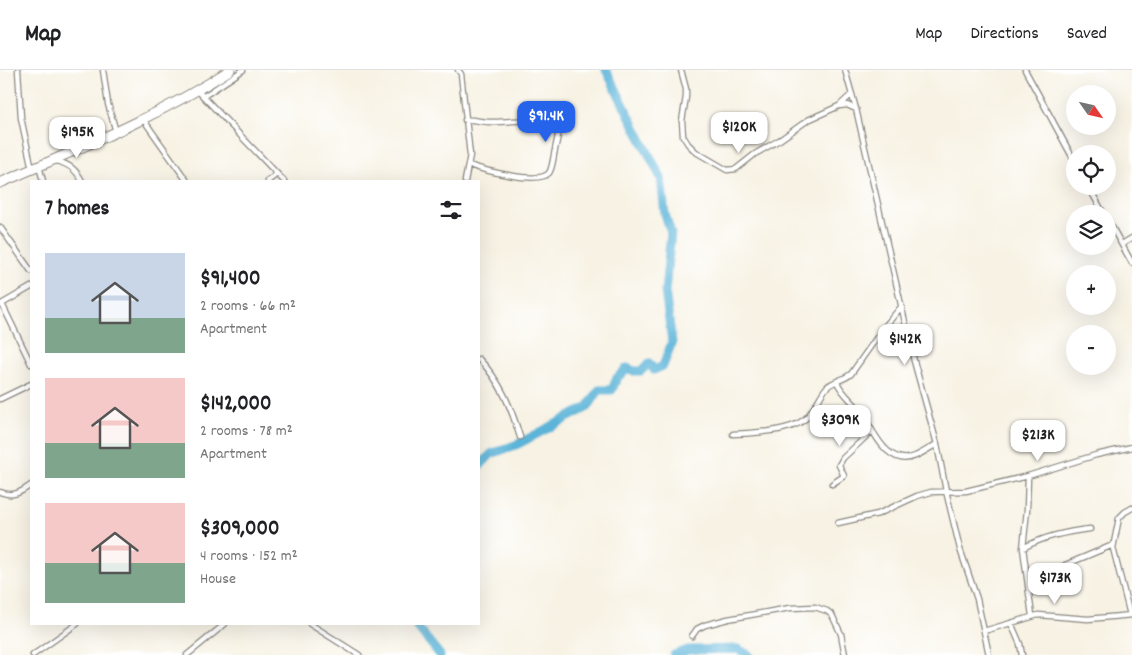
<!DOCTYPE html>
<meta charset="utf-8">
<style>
body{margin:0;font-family:Dekko,sans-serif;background:#f2f2f2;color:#202124;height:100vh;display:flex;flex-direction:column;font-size:19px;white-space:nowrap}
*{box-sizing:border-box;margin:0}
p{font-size:16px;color:#757577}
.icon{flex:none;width:28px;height:28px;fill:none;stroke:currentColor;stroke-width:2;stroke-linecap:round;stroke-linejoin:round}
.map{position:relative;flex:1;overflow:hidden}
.details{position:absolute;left:30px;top:110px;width:450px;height:445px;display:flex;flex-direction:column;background:#fff;border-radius:0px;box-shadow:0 5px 20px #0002}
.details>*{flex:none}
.needle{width:32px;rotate:124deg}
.fabs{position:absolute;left:1066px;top:15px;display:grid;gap:10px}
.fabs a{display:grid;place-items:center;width:50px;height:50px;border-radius:50%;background:#fff;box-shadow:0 5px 20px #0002;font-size:25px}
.price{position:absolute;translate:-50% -42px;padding:0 11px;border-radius:10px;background:#fff;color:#222;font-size:16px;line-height:32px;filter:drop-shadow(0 1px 2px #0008)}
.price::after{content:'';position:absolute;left:50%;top:30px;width:15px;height:11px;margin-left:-8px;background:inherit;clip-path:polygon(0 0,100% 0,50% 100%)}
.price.current{background:#2563eb;color:#fff}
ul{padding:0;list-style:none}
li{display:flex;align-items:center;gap:15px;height:125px;padding:0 15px}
li span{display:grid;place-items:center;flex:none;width:140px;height:100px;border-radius:0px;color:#555}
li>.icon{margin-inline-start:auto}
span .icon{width:60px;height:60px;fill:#fffc;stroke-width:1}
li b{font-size:21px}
h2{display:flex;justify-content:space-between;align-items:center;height:60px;padding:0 15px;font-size:21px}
header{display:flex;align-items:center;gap:30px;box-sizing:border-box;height:70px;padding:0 25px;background:#fff;border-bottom:1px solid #e0e0e0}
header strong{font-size:24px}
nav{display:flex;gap:28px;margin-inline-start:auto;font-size:18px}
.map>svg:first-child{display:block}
</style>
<header>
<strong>Map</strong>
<nav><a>Map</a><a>Directions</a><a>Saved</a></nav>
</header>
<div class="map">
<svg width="1132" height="585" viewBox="0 0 1132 585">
<rect width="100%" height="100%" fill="#fff"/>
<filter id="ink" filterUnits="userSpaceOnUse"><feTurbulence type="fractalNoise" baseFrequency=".02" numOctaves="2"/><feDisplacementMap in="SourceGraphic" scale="10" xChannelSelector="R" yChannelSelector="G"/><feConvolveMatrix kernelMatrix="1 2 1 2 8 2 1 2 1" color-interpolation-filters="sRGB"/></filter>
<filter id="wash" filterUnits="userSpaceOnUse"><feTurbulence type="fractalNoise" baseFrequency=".0096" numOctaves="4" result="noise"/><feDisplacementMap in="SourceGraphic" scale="20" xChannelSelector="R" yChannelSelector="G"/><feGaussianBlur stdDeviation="1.12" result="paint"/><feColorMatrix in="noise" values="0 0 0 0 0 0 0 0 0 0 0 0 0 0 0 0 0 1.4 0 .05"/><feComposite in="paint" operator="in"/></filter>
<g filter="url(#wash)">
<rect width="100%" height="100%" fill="#f7f2e3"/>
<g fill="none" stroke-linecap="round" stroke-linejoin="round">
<path stroke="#5bb4d8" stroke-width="9" d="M 479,397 L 491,384 L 518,374 L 588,337 L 599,320 L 612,320 L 617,308 L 627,298 L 634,301 L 641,301 L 649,293 L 654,300 L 663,296 L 672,272 L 665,221 L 671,163 L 665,144 L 661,108 L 606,0
M 415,554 L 440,585
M 674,585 L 688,580 L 738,579 L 749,585"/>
</g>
</g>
<g filter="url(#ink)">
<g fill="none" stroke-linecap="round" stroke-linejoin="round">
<g stroke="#8a8780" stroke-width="7">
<path id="street" d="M 18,0 L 21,48 L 32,99
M 103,0 L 108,34 L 116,62
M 458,0 L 461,4 L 470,85 L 465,111
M 681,0 L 686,19 L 686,27 L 682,51 L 683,66 L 688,74 L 696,82 L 727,100 L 736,99 L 755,84 L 781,69 L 808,50 L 839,36 L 852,24
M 845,0 L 856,39 L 914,291 L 937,374 L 946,421 L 960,479 L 977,529 L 989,585
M 1025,0 L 1075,92
M 198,21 L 284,111
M 204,26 L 243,0
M 839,36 L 847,35 L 856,39
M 143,49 L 187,111
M 465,50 C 474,49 481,52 489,52 C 511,53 534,46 556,54 C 561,62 556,72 555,80 C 553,87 553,97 549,103 C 538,115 483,100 469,95
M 55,91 C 68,93 76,99 82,111
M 39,96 L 43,111
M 268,111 L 277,104
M 1088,116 L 1104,144
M 1108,150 L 1132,193
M 0,157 L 31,201
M 1122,174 L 1132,168
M 2,234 L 31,294
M 0,235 L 31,217
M 479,289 C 501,312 511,337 520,367
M 837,312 C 842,324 853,331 861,342 C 871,356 882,385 901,388 C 913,391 927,379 937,374
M 0,329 L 31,314
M 733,364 C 753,363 790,362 805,349 C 815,340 819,326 827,317 C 833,311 844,310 851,304 L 882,260 L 901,237
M 1028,406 L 1027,440 L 1023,478 L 1032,546
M 832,414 L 844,406 L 839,395 L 843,388 L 872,361
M 0,422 C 13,427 20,423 31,415
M 838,453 L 878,444 L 917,426 L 931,422 L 966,421 L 1028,406 L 1096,385 L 1132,377
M 1023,478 C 1045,466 1066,462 1090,459
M 1065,495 L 1113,475
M 1130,545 L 1113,478 L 1119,448 L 1125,442 L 1132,438
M 1011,553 L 1020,574 L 1022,585
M 310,554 L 359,585
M 984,561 L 1038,545 L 1088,549 L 1132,545
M 692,566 L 697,559 L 705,555 L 728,549 L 790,538 L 815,537 L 827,541 L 832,545 L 841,564 L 845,585
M 33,585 L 77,554
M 187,585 L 225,554"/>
</g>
<g stroke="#8a8780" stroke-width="11">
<path id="highway" d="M 0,113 C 78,79 158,47 230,0"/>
</g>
<use href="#street" stroke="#fff" stroke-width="4.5"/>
<use href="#highway" stroke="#fff" stroke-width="9"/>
</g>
</g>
</svg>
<div class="fabs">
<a><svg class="needle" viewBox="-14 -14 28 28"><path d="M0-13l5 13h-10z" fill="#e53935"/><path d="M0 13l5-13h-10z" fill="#757577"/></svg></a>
<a><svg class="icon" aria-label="locate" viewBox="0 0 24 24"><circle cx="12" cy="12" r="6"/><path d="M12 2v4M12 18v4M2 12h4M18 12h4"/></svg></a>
<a><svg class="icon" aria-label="layers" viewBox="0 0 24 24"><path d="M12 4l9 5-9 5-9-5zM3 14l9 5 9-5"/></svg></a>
<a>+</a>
<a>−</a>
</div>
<b class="price current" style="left:546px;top:73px">$91.4K</b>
<b class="price" style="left:739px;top:84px">$120K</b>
<b class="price" style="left:77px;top:89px">$195K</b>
<b class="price" style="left:905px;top:296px">$142K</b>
<b class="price" style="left:840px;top:377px">$309K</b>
<b class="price" style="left:1038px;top:392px">$213K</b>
<b class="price" style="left:1055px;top:535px">$173K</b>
<section class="details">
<h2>7 homes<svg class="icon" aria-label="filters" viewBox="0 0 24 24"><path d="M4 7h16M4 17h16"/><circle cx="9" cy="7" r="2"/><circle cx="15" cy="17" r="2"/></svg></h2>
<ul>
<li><span style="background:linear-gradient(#c9d6e8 65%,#7fa58c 0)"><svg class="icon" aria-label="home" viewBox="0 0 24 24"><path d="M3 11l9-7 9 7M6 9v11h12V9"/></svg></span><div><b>$91,400</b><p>2 rooms · 66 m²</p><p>Apartment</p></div></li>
<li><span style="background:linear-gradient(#f6c9c9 65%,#7fa58c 0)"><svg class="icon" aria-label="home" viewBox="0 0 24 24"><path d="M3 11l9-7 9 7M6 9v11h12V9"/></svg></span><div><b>$142,000</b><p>2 rooms · 78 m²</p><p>Apartment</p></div></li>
<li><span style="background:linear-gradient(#f6c9c9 60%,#7fa58c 0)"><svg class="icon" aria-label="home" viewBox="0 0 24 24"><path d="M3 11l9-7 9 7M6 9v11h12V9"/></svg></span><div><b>$309,000</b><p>4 rooms · 152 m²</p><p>House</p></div></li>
</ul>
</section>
</div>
